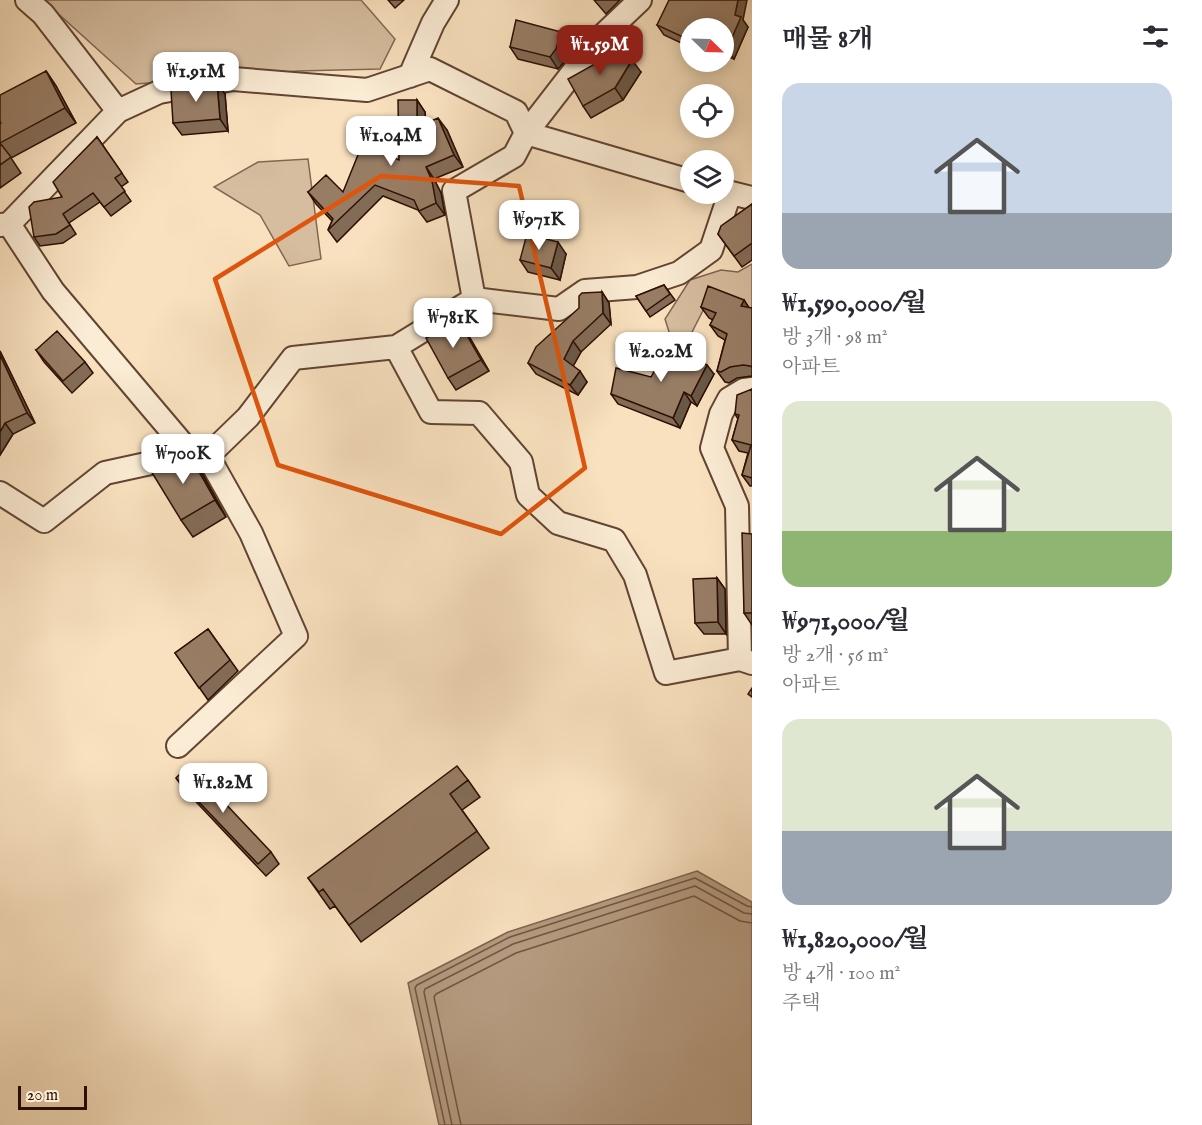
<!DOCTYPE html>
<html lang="ko">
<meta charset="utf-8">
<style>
body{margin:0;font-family:"IM FELL English","Noto Serif KR",serif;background:#f2f2f3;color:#2b2b33;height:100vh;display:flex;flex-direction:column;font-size:22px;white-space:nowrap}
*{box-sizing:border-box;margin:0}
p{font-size:20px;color:#7c7c81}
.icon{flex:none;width:33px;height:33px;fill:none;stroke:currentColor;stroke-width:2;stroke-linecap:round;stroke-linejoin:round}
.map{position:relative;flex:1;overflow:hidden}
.sheet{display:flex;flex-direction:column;background:#fff;width:450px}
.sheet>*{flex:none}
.needle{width:39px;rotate:113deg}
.fabs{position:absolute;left:680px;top:18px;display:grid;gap:12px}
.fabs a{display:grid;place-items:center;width:54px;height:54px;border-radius:50%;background:#fff;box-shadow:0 3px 15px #0003;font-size:30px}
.scale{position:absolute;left:18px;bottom:15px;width:69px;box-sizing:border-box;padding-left:6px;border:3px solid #2e1003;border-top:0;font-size:16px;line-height:21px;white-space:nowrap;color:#2e1003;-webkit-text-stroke:4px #fbecd5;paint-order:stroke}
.price{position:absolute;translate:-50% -51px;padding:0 14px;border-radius:12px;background:#fff;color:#222;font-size:20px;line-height:39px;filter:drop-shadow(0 2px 3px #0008)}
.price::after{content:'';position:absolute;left:50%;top:36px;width:18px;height:14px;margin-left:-9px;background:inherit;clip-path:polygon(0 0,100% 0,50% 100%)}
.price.selected{background:#8f2418;color:#fff}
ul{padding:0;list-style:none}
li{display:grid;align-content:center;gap:12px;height:318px;padding:0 30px}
li span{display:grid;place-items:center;height:186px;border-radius:18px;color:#555}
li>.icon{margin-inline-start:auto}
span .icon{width:108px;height:108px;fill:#fffc;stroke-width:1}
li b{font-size:26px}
h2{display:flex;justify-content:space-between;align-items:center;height:72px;padding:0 30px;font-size:26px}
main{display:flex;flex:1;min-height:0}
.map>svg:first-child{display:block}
</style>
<main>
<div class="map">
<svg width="752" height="1125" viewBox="0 0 752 1125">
<rect width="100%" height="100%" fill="#f9e1bf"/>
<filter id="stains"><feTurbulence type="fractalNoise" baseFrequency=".00333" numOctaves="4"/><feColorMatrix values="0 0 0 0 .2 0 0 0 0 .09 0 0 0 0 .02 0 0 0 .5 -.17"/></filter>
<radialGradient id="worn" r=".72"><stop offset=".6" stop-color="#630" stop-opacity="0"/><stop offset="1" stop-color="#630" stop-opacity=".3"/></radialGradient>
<path fill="#d6bd9f" stroke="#826651" stroke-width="1.5" d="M 43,0 L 361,0 L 395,39 L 380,69 L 298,71 L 136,84 Z
M 308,159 L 321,259 L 289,266 L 260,215 L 214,187 L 258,162 Z
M 752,264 L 752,311 L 713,291 L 691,334 L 670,335 L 665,319 L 690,280 L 721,270 L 738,272 Z"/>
<path fill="#b49a7f" stroke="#7e634d" stroke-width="1.5" d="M 697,871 L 752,902 L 752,1125 L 439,1125 L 408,983 L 508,932 Z"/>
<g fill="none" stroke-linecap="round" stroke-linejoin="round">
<path stroke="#715541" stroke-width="1.5" d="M 445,1125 L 415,988 L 417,985 L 510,937 L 695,878 L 747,906 L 752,907
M 452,1125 L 424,992 L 425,989 L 513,944 L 695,886 L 744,913 L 752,914
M 461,1125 L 434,997 L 436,994 L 516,953 L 694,896 L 740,921 L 752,923"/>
<g stroke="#614432" stroke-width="26">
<path id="street" d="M 27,0 L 43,14 L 118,111
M 410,76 L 433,23 L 447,0
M 723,191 L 752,198
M 9,224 L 53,291 L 191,454
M 0,225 L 9,224 L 118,111 L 159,92 L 233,79 L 367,90 L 430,69 L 516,112 L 526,133 L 690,181
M 474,299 L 454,191 L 514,156 L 526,133 L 598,40 L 640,0
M 396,347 L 474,299 L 559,309 L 585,291 L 637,287 L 679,273 L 711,250 L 730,193
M 0,493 L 44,521 L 105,473 L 215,449 L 248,417 L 293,358 L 396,347 L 431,412 L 479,413 L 521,462 L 528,495 L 558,523 L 614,540 L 635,575 L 666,673 L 740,659 L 752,663
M 740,659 L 737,506 L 712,448 L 721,414 L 729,399 L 744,390 L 752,389
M 178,746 L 296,636 L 251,533 L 205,451"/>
</g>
<use href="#street" stroke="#fbecd5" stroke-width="22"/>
</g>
<path fill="#836c57" stroke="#2e1003" stroke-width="1.5" d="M 388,0 L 404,0 L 395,8 Z
M 594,0 L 620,0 L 606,14 Z
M 743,20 L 748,27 L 734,59 L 723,55 L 723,28 L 690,28 L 690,47 L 664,35 L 657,25 Z
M 569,44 L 565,61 L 558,69 L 518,59 L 510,47 Z
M 595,64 L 641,72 L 623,100 L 591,118 L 583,106 Z
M 46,71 L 56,86 L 76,123 L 11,158 L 21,173 L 0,188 L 0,124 Z
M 225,94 L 228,131 L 182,135 L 173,123 Z
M 417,100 L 425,112 L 426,123 L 447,130 L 463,167 L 434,179 L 441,193 L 445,215 L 427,222 L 418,210 L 383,196 L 337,242 L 328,230 L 332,221 L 316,204 L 308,192 L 343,192 L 399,160 Z
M 97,137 L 128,182 L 121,187 L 131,201 L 111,216 L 100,202 L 69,223 L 76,234 L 63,243 L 40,246 L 34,237 L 62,197 Z
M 752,204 L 752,260 L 742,267 L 718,234 Z
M 566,254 L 560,280 L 528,272 L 520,260 Z
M 664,285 L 675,300 L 650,317 L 636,296 Z
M 602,292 L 609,303 L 611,324 L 581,352 L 573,366 L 587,382 L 578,395 L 536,374 L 528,363 Z
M 744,300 L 749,308 L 752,308 L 752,376 L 737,378 L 729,383 L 725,382 L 717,371 L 725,340 L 718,336 L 710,325 L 713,320 L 709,318 L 701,307 Z
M 466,331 L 489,371 L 456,390 L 448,378 Z
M 36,350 L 85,362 L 93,373 L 72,393 L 44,362 Z
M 0,351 L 35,423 L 13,434 L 0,455 Z
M 714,374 L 697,406 L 691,402 L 680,428 L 618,404 L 611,394 L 651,377 Z
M 752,389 L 752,486 L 750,486 L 742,475 L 748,453 L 739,451 L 732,440 L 738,419 L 735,414 Z
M 186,449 L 198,466 L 226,517 L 193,537 L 181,520 Z
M 752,534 L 752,625 L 744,613 Z
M 717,578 L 725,589 L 726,634 L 704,634 L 695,623 Z
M 208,629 L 238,671 L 208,700 L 175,653 Z
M 176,778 L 271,852 L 279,864 L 266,876 L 184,789 Z
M 468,780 L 480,797 L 462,810 L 489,848 L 361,942 L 335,906 L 330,909 L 308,878 Z"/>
<path fill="#6a5847" stroke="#2e1003" stroke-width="1.5" d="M 738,0 L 747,0 L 743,20 L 748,27 L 734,59 L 727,49 Z
M 561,32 L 569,44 L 565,61 L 558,69 L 550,57 Z
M 687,32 L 690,36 L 690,45 L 685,38 Z
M 632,60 L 641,72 L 623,100 L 615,88 Z
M 46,71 L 56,86 L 76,123 L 65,108 Z
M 217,82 L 225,94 L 228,131 L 220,119 Z
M 417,100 L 425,112 L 426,138 L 417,127 Z
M 438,118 L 447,130 L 463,167 L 454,155 Z
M 426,167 L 434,179 L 441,193 L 445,215 L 436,203 Z
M 558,242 L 566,254 L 560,280 L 551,268 Z
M 602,292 L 609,303 L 611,324 L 603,313 Z
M 744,300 L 751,311 L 741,306 Z
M 458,320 L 466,331 L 489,371 L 481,360 Z
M 573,341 L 581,352 L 571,370 L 564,359 Z
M 0,351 L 35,423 L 27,413 L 0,355 Z
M 707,365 L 714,374 L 697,406 L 691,396 Z
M 580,371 L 587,382 L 578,395 L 570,385 Z
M 684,392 L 691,402 L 680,428 L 673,418 Z
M 5,423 L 13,434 L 0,455 L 0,432 Z
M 186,449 L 198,466 L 226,517 L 215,500 Z
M 717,578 L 725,589 L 726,634 L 718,622 Z"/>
<path fill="#987d65" stroke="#2e1003" stroke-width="1.5" d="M 669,0 L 738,0 L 735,15 L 741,17 L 727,49 L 723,48 L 723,28 L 690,28 L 690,34 L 687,32 L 685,38 L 657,25 Z
M 516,20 L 561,32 L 556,49 L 550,57 L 510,47 Z
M 607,45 L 632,60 L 615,88 L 583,106 L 568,79 L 595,64 Z
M 46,71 L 65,108 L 0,143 L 0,124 L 1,123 L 0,121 L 0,95 Z
M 217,82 L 220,119 L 173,123 L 171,90 Z
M 398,100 L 417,100 L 417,127 L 438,118 L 454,155 L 426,167 L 432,181 L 436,203 L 419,211 L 414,200 L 375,185 L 328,230 L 333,219 L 308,192 L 326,175 L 343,192 L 362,145 L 399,160 Z
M 97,137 L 122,173 L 115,178 L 125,191 L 104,207 L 93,193 L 63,214 L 70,225 L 56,234 L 34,237 L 29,207 L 34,202 L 62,197 L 53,182 Z
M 0,143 L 11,157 L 0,165 Z
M 752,204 L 752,243 L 734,256 L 718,234 L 721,226 Z
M 527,234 L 558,242 L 551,268 L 520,260 Z
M 664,285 L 670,294 L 646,311 L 636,296 Z
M 708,286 L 744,300 L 741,306 L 752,308 L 752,367 L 750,366 L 743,365 L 730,367 L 721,372 L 717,371 L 727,334 L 710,325 L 716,313 L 701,307 Z
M 602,292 L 603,313 L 573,341 L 564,359 L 580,371 L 570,385 L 528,363 L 536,347 L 579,308 L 579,296 L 582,293 Z
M 458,320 L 481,360 L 448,378 L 426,338 Z
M 57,331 L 85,362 L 63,381 L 36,350 Z
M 669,344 L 707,365 L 691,396 L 684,392 L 673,418 L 611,394 L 616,368 L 651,377 Z
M 0,355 L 27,413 L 5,423 L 0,432 Z
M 752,389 L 752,478 L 742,475 L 751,445 L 732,440 L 739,415 L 735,414 L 737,395 Z
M 186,449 L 215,500 L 181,520 L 151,471 Z
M 742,533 L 752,534 L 752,613 L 744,613 Z
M 717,578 L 718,622 L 695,623 L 693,579 Z
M 208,629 L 230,660 L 199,688 L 175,653 Z
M 752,688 L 752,697 L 748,694 Z
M 189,765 L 271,852 L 258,864 L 176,778 Z
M 457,766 L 468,780 L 450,794 L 477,831 L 349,925 L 323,889 L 319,892 L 308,878 Z"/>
<path fill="none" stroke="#df550c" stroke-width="4.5" stroke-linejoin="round" d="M 381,176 L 519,186 L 585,468 L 501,534 L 278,465 L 215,279 Z"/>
<rect width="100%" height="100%" filter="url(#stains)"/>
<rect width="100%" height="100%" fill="url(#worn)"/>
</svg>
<div class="fabs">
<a><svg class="needle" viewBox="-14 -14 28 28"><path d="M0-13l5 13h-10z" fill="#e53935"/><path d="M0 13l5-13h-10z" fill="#7c7c81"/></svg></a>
<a><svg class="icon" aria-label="locate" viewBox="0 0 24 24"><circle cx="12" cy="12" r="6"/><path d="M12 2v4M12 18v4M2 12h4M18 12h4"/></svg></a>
<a><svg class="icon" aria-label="layers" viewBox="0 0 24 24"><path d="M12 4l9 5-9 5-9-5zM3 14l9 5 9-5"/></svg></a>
</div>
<div class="scale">20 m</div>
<b class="price selected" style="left:600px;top:76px">₩1.59M</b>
<b class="price" style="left:196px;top:103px">₩1.91M</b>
<b class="price" style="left:391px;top:167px">₩1.04M</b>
<b class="price" style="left:539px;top:251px">₩971K</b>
<b class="price" style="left:453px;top:349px">₩781K</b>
<b class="price" style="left:661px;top:383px">₩2.02M</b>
<b class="price" style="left:183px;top:485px">₩700K</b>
<b class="price" style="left:223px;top:814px">₩1.82M</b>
</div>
<section class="sheet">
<h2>매물 8개<svg class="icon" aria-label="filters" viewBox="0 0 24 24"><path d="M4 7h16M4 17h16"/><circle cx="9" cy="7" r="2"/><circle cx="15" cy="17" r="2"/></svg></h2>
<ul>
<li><span style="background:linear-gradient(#c9d6e8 70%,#9aa5b1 0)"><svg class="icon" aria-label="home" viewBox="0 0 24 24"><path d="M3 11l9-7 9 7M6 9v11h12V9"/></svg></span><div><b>₩1,590,000/월</b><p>방 3개 · 98 m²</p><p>아파트</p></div></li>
<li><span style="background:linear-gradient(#dfe7d0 70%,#8fb573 0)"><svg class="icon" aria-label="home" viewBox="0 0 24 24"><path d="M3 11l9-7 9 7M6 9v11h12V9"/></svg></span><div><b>₩971,000/월</b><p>방 2개 · 56 m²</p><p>아파트</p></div></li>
<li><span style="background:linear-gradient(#dfe7d0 60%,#9aa5b1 0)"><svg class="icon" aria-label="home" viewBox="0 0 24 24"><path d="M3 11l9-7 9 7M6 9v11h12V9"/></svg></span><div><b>₩1,820,000/월</b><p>방 4개 · 100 m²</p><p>주택</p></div></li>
</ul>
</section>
</main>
